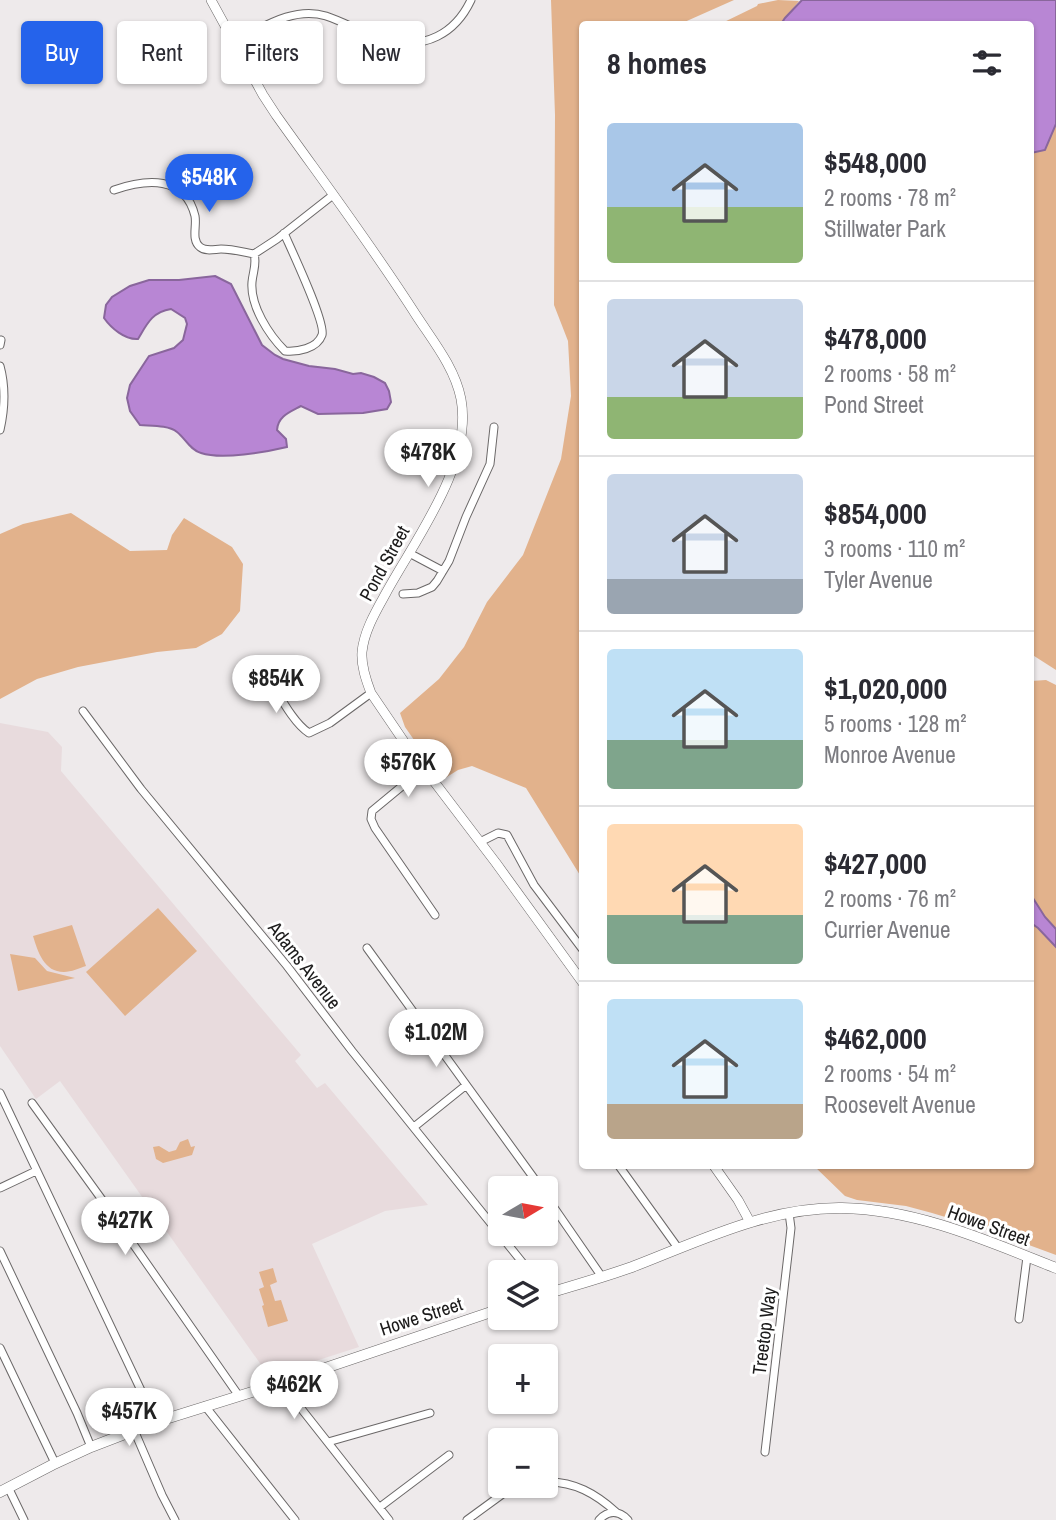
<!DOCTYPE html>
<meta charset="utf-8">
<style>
body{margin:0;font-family:"Archivo Narrow",sans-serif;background:#f2f2f3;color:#2b2b33;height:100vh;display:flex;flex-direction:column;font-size:26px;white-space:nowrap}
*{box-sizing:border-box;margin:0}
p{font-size:23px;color:#7c7c81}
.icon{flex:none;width:38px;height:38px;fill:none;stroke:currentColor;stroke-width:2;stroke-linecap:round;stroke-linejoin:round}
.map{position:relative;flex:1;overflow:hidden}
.sheet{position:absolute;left:579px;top:21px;width:455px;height:1148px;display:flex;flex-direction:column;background:#fff;border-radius:7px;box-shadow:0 2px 5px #0004}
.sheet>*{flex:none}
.banner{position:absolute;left:21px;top:21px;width:453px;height:63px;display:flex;gap:14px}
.needle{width:46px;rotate:80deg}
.buttons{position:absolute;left:488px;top:1176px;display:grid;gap:14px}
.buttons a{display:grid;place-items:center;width:70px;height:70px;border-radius:7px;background:#fff;box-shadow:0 2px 5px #0004;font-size:35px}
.price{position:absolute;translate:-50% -60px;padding:0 16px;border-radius:24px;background:#fff;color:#222;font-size:23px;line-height:46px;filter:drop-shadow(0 2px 4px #0008)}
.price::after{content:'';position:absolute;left:50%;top:42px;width:21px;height:16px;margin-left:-10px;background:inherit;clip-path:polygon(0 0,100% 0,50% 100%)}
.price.current{background:#2563eb;color:#fff}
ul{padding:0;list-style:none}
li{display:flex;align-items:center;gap:21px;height:175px;padding:0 28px}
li+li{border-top:2px solid #e1e1e2}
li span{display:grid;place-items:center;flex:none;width:196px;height:140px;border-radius:7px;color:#555}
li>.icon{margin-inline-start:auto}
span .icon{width:84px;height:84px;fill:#fffc;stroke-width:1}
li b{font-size:30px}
h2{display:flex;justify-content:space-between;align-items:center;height:84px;padding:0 28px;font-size:30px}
.pill{padding:0 24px;border-radius:7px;background:#fff;box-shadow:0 2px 5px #0004;font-size:24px;line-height:63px}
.pill.current{background:#2563eb;color:#fff}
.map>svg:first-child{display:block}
</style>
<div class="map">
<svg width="1056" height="1520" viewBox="0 0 1056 1520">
<rect width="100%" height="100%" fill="#eeeaeb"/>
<path fill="#e8dbdd" d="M 0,723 L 48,732 L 62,747 L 61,771 L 301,1055 L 295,1061 L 317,1088 L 325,1083 L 428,1205 L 385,1211 L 312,1244 L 359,1347 L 269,1376 L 60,1081 L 36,1099 L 0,1046 Z"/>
<path fill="#e2b28c" d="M 551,0 L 734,0 L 680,24 L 583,24 L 583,880 L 526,788 L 472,766 L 458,770 L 442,780 L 405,727 L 400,713 L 439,679 L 464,647 L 487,602 L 523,555 L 561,459 L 571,396 L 568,341 L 554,305 L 555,115 Z
M 778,0 L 799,1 L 781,24 L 720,24 L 757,6 L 758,4 Z
M 1056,124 L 1056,670 L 1031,654 L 1031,153 L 1045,150 Z
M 71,513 L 130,551 L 167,550 L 172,535 L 184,518 L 232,547 L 243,564 L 240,611 L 222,634 L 196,648 L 157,652 L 78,667 L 37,679 L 0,699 L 0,534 L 23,524 Z
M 1046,680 L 1056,685 L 1056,1255 L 985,1229 L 932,1213 L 906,1206 L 857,1200 L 845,1196 L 814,1166 L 1031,1166 L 1031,681 Z
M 158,908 L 197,951 L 125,1016 L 86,972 Z
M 72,925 L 86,966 C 80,968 71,972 64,972 C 44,972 38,952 33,936 Z
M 10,954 L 35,958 L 47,971 L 75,978 L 18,991 Z
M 188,1139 L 191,1147 L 195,1146 L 192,1155 L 163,1163 L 156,1159 L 153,1147 L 159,1146 L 169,1152 L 176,1150 L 180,1142 Z
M 273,1268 L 277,1282 L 270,1285 L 275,1301 L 281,1300 L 288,1321 L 268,1327 L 262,1306 L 264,1305 L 259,1289 L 264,1287 L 259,1272 Z"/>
<path fill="#b886d4" stroke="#89669c" stroke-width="2" d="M 802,0 L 1056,0 L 1056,124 L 1045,150 L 1031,153 L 1031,24 L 781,24 L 785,18 Z
M 215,276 L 231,284 L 262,345 L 275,355 L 283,359 L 309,366 L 335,369 L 353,374 L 361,373 L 374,377 L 385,383 L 389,391 L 391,402 L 387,409 L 363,413 L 318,414 L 301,406 C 290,412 278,416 277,430 L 286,439 L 287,447 C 266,452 222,460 201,453 C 190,450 185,438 177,432 C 168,425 151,426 140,425 L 130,411 L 127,398 L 130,385 L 149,356 L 174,348 L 183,340 L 187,324 L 185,318 L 171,309 C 152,312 147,324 138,339 C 125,340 111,328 104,318 L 106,305 L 112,297 L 130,286 L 149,280 L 179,280 Z
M 1031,895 L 1045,917 L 1056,929 L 1056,947 L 1038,928 L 1031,923 Z"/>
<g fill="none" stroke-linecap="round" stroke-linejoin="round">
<g stroke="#6b6868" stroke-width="9">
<path id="minor" d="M 233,42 C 262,28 293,6 326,16 C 347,23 366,35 388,41 C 425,49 455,34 471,0
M 114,190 C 146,179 185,175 195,216 C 197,226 191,240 200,247 C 206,252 215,249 221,249 C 232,249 243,252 254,254 L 277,239 L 333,195
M 254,254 C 257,264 253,271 252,282 C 250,306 269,335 285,351 C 297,352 317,349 322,335 C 326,323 291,249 284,233
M 0,345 L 1,340
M 0,366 C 6,388 5,408 0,430
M 409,553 L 443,571
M 403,594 L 418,593 L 432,587 L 437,581 L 449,561 L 466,517 L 490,464 L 494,427
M 266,674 C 278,692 292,722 309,733 L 330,723 L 371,693
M 83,711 L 141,789 L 287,966 L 352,1051 L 530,1272
M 424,768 L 372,811 L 371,819 L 375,828 L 435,915
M 480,842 L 498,833 L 507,835 L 534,885 L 583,950
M 367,948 L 541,1188
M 0,1093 L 156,1422
M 32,1103 L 108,1208 L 239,1396
M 414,1127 L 465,1086
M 619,1166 L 678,1248
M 0,1188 L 36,1171
M 546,1196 L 602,1277
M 0,1251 L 77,1413 L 91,1447
M 1019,1319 L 1027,1257
M 0,1348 L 55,1463
M 281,1383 L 389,1520
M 205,1406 L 295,1520
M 134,1430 L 162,1495 L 175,1520
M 328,1442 L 430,1413
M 765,1452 L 789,1246 L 791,1228 L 789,1213
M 546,1482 C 574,1481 596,1494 616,1512
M 8,1487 L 24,1520
M 380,1507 L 449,1455
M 467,1520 L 504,1493 L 520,1486
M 599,1520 C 608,1510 619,1510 628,1520"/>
</g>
<g stroke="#6b6868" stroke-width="10">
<path id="tertiary" d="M 211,0 L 263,95 L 276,115 C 323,181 372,246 416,315 C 433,341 455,368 461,399 C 473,464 416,538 386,593 C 376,611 364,631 362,652 C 361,666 366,680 371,693 L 407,746 L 496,863 L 583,983
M 714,1166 L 738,1200 L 750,1222"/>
</g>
<g stroke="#6b6868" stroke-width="11">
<path id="secondary" d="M 546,1294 C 575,1285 604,1277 632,1267 C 700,1241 767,1207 842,1208 C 916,1209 988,1241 1056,1268
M 0,1492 L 52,1465 L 91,1447 L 156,1422 L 281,1383 L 500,1309"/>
</g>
<use href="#minor" stroke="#fff" stroke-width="7"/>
<use href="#tertiary" stroke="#fff" stroke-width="9"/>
<use href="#secondary" stroke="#fff" stroke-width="10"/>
</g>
<g text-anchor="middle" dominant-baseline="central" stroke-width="6" stroke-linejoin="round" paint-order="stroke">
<g font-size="19" fill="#1c1b1b" stroke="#fff">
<text transform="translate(384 563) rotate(-61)">Pond Street</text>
<text transform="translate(305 965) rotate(52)">Adams Avenue</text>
<text transform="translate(989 1225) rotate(20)">Howe Street</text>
<text transform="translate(421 1316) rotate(-18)">Howe Street</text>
<text transform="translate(764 1331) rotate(-83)">Treetop Way</text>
</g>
</g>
</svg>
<div class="buttons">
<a><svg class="needle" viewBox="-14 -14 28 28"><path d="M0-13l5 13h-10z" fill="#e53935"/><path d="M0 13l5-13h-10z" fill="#7c7c81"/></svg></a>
<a><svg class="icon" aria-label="layers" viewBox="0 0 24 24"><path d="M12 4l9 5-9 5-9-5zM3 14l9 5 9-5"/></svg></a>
<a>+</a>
<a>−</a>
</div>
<b class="price current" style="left:209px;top:214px">$548K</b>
<b class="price" style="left:428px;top:489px">$478K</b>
<b class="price" style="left:276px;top:715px">$854K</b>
<b class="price" style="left:408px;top:799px">$576K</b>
<b class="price" style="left:436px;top:1069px">$1.02M</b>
<b class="price" style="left:125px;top:1257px">$427K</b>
<b class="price" style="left:294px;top:1421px">$462K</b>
<b class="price" style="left:129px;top:1448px">$457K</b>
<div class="banner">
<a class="pill current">Buy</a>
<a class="pill">Rent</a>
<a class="pill">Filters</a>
<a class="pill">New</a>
</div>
<section class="sheet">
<h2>8 homes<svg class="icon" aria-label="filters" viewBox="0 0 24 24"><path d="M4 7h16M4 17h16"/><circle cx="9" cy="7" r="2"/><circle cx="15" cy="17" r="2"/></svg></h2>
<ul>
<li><span style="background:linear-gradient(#a9c7e8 60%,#8fb573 0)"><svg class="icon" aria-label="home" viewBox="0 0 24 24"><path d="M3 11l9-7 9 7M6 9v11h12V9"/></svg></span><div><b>$548,000</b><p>2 rooms · 78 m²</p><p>Stillwater Park</p></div></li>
<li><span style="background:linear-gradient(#c9d6e8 70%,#8fb573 0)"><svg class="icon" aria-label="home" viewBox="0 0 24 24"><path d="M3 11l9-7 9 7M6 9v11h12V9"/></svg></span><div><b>$478,000</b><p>2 rooms · 58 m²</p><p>Pond Street</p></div></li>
<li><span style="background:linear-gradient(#c9d6e8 75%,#9aa5b1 0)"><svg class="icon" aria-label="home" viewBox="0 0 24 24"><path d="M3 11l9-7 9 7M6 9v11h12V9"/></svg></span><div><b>$854,000</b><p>3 rooms · 110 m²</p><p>Tyler Avenue</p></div></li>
<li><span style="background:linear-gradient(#bfe0f5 65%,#7fa58c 0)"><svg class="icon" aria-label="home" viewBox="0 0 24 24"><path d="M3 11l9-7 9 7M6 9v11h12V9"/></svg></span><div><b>$1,020,000</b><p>5 rooms · 128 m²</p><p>Monroe Avenue</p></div></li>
<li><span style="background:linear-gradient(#ffd9b3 65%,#7fa58c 0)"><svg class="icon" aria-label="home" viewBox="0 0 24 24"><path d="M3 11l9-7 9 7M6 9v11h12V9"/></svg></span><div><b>$427,000</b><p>2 rooms · 76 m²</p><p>Currier Avenue</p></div></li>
<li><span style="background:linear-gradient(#bfe0f5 75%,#b9a48a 0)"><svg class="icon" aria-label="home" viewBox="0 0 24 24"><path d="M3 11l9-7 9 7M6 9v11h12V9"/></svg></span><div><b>$462,000</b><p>2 rooms · 54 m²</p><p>Roosevelt Avenue</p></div></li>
</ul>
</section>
</div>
